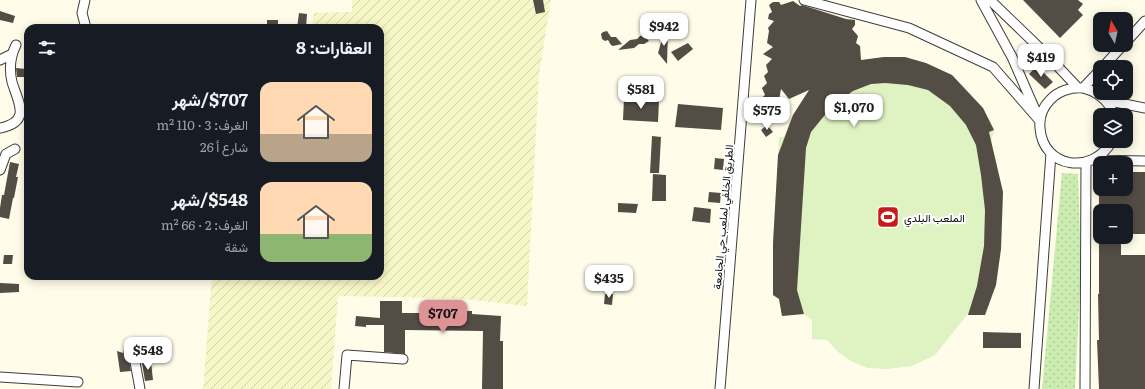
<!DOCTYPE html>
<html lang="ar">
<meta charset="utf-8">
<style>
body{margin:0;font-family:Literata,Vazirmatn,serif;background:#242831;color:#f1f3f6;direction:rtl;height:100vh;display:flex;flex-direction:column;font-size:15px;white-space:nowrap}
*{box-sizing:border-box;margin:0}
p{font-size:13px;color:#9ea1a6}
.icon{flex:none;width:22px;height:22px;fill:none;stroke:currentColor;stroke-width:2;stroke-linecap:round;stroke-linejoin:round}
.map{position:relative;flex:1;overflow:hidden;direction:ltr}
.sheet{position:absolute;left:24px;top:24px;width:360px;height:256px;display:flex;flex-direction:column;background:#171b24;border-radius:12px;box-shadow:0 2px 10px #0003;direction:rtl}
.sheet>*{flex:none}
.needle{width:26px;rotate:351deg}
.controls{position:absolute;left:1093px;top:12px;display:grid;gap:8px}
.controls a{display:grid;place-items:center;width:40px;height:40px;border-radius:8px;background:#171b24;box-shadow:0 2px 10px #0003;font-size:20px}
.price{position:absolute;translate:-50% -34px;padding:0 9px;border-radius:8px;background:#fff;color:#222;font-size:13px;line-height:26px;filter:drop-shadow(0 1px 2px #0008)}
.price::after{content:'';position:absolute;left:50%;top:24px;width:12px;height:9px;margin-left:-6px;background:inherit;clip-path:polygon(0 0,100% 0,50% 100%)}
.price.active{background:#dd9293;color:#111}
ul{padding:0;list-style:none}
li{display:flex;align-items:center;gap:12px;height:100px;padding:0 12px}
li span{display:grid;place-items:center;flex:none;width:112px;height:80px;border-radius:12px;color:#555}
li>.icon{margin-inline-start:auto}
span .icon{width:48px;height:48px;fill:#fffc;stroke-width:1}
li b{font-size:17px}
h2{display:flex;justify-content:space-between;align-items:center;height:48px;padding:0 12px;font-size:17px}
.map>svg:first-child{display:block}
</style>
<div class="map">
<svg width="1145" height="389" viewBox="0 0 1145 389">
<defs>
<pattern id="farmland-furrows" width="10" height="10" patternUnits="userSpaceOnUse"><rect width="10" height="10" fill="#f7f6c7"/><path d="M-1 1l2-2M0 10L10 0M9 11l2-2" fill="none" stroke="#d2d2aa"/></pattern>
<pattern id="grass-dots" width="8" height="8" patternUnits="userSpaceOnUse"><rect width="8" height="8" fill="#cbecb0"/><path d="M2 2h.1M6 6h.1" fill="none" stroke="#adc996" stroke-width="1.8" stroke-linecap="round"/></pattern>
</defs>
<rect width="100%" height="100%" fill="#fffce9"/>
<path fill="url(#farmland-furrows)" d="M 352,0 L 551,0 L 539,74 L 527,306 L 455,298 L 338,296 L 331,389 L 203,389 L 212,276 L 380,276 L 380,28 L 312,28 L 314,13 L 352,12 Z"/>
<path fill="url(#grass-dots)" d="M 1062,173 L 1078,174 L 1081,269 L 1075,389 L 1042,389 Z"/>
<path fill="#dff2c2" d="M 884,57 L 905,57 L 952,75 L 983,108 L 994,130 L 991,143 L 1003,192 L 1001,249 L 996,285 L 985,315 L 967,315 L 935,355 L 912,366 L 887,369 L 867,368 L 851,361 L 838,352 L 827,340 L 812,339 L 812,320 L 804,314 L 782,316 L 779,299 L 773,295 L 773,243 L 779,137 L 784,137 L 792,116 L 805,96 L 863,60 Z"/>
<path fill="#544d46" d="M 533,0 L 543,0 L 545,12 L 536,14 Z
M 1023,0 L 1078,0 L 1083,4 L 1078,10 L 1083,15 L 1060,38 Z
M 793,1 L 800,6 L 802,5 L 846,19 L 855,20 L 855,25 L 852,29 L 858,36 L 856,43 L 860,46 L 861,60 L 884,57 L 905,57 L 926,63 L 952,75 L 983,108 L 994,130 L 989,132 L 1003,192 L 1001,249 L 996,285 L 985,315 L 968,315 L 977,286 L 984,246 L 985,210 L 981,175 L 976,145 L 966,125 L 950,106 L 928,90 L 908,85 L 885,83 L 871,84 L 853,91 L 833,105 L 811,132 L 806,148 L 797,290 L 804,314 L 782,316 L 779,299 L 773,295 L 773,243 L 778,155 L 793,115 L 809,90 L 789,99 L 781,89 L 776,117 L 769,115 L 769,104 L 760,99 L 765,95 L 762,88 L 767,83 L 764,76 L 768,72 L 766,65 L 772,59 L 763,54 L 773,47 L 767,43 L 769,31 L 768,28 L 774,21 L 768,19 L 769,14 L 772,12 L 769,5 L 773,2 L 779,2 L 781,5 Z
M 0,11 L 15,16 L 13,23 L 0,20 Z
M 299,13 L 307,14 L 306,28 L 297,28 Z
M 267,20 L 278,20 L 278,28 L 267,28 Z
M 665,29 L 668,30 L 667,64 L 658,53 Z
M 607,31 L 611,37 L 616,37 L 622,44 L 613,46 L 611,45 L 608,40 L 605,41 L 602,39 L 601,34 L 603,32 Z
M 640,36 L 644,36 L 649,41 L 644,44 L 639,44 L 634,48 L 618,50 L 630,40 L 637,39 Z
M 688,43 L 693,49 L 678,61 L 671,52 Z
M 1037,66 L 1053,82 L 1045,89 L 1029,74 Z
M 16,68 L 26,69 L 26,77 L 17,77 Z
M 624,98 L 659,100 L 658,122 L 623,120 Z
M 678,104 L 723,108 L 721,130 L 675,127 Z
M 767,125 L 773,132 L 766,137 L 761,130 Z
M 652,136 L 661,137 L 659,173 L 650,173 Z
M 715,158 L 724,159 L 723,170 L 714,169 Z
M 10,162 L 19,164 L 16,177 L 18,177 L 14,198 L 13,198 L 9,219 L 0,217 L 0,208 L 2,195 L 4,195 Z
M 1130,172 L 1145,172 L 1145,234 L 1130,234 L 1130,211 L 1099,211 L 1099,189 L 1130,189 Z
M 653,174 L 666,175 L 666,201 L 652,201 Z
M 709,192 L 721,193 L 720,203 L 708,202 Z
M 618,203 L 638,204 L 636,213 L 618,212 Z
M 694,207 L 711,209 L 710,223 L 692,221 Z
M 1099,237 L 1121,237 L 1121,255 L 1145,255 L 1145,389 L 1099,389 L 1097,340 L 1099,340 L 1098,294 L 1099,294 Z
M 4,255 L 13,255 L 12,264 L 3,264 Z
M 0,283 L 19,284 L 19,292 L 0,293 Z
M 605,294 L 613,294 L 612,305 L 604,304 Z
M 380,301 L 402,301 L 402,313 L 426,313 L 426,311 L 472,311 L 472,314 L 501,316 L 500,341 L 503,341 L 503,389 L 482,389 L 483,331 L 405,330 L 405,354 L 384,352 L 384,325 L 366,325 L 366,327 L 355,326 L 356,316 L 380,318 Z
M 983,332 L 1021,333 L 1021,348 L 983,348 Z
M 124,349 L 135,352 L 136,356 L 131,357 L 129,360 L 131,371 L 120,372 L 117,351 L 123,353 Z
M 151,362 L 153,380 L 145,381 L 142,363 Z"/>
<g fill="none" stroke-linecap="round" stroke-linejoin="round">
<g stroke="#3e3e3e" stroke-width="11">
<path id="street" d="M 85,0 L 82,13 L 86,28
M 804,0 L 909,28 L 993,67 L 1040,121
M 981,0 L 1012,57 L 1036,112
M 990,0 L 1049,57 L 1078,88
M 1126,42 L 1145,21
M 0,60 L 12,54
M 1103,67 L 1123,45
M 1083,88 L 1100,70
M 1105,100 L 1145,108
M 0,128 C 32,122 18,102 12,82 C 9,69 10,57 16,45
M 1112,141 C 1093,175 1043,169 1040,128 C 1039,117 1042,108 1050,100 C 1058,91 1071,87 1083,88 C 1097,91 1109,101 1114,115
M 1093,160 L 1145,161
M 0,170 L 6,154 L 15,149
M 135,362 L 140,389
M 0,377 L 78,382
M 344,389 L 347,355 L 403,359
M 720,389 L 751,0
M 1034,389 L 1051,153
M 1085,389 L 1086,162"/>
</g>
<use href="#street" stroke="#fff" stroke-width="9"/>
</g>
<defs>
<g id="stadium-square" transform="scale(1.15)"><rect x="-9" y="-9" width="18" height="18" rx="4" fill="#c51c19" stroke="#fff"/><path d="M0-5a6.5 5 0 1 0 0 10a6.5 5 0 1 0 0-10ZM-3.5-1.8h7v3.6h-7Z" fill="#fff"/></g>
</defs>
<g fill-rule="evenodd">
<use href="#stadium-square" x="888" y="217"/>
</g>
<g text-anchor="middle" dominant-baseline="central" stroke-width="4" stroke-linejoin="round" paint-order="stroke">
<g font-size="11" fill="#0b0b0b" stroke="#fff">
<text transform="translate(722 217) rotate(-85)">الطريق الخلفي لملعب حي الجامعة</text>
</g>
<g font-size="11" fill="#0b0b0b" stroke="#fff" text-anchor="start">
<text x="904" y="217">الملعب البلدي</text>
</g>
</g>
</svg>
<div class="controls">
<a><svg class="needle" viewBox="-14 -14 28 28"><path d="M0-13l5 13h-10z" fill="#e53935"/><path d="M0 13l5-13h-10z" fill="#9ea1a6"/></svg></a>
<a><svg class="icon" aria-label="locate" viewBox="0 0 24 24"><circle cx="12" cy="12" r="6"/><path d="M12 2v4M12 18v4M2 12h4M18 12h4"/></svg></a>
<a><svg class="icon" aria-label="layers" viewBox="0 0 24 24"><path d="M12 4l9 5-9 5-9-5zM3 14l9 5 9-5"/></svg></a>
<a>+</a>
<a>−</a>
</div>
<b class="price" style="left:664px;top:47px">$942</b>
<b class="price" style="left:1041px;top:78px">$419</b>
<b class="price" style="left:641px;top:110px">$581</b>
<b class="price" style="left:854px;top:128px">$1,070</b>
<b class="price" style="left:767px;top:131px">$575</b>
<b class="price" style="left:609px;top:299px">$435</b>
<b class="price active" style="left:443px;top:334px">$707</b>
<b class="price" style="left:148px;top:371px">$548</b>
<section class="sheet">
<h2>العقارات: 8<svg class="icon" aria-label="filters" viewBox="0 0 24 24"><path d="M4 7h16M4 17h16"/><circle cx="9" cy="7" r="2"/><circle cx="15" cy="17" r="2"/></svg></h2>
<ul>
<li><span style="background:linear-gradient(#ffd9b3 65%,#b9a48a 0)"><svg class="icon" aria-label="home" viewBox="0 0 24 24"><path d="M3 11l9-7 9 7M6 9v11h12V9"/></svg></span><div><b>$707/شهر</b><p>الغرف: 3 · 110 m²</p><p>شارع أ 26</p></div></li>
<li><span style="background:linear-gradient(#ffd9b3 65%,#8fb573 0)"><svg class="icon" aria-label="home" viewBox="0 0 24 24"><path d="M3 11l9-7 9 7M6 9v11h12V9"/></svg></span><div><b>$548/شهر</b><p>الغرف: 2 · 66 m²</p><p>شقة</p></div></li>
</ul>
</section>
</div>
